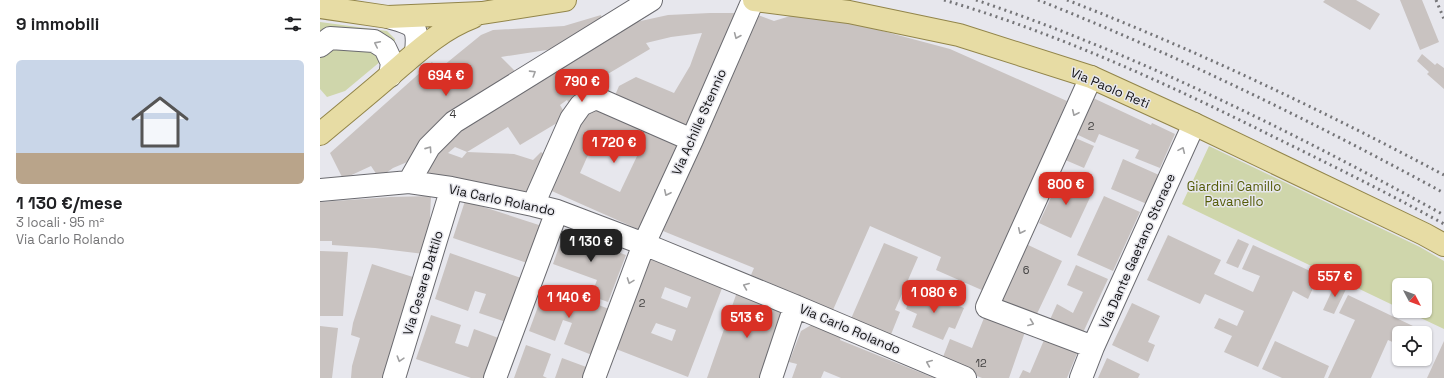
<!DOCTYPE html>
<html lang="it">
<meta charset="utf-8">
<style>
body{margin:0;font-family:"Space Grotesk",sans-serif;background:#f2f2f2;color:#202124;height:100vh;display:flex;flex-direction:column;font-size:15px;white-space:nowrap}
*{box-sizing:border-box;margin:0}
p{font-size:13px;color:#757577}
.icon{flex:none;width:22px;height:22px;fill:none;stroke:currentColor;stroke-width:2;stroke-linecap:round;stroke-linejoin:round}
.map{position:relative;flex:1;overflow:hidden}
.sheet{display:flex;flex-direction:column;background:#fff;width:320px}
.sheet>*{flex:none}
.needle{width:26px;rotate:131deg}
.fabs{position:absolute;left:1072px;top:278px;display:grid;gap:8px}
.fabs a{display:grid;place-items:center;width:40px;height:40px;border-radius:6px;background:#fff;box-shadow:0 1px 3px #0004;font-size:20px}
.price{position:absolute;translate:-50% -34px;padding:0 9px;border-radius:8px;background:#d93025;color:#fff;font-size:13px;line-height:26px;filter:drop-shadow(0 1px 2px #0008)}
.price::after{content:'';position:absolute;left:50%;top:24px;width:12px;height:9px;margin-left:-6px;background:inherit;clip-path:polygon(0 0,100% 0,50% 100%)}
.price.current{background:#222;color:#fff}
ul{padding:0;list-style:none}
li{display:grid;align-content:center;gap:8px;height:212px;padding:0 16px}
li+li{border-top:1px solid #e0e0e0}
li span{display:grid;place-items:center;height:124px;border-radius:6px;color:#555}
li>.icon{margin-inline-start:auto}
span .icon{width:72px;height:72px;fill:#fffc;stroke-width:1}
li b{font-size:17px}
h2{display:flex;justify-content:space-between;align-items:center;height:48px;padding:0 16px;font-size:17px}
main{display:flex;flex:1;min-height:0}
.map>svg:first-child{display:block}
</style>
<main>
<section class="sheet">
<h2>9 immobili<svg class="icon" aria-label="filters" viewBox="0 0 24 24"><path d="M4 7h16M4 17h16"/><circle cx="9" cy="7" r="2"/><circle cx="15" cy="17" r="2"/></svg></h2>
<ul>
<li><span style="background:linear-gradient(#c9d6e8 75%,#b9a48a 0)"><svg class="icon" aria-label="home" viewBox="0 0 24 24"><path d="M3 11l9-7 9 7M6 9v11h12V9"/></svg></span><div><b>1 130 €/mese</b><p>3 locali · 95 m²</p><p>Via Carlo Rolando</p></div></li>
</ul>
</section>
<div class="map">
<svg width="1124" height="378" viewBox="0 0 1124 378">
<rect width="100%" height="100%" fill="#e7e7ed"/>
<path fill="#cfd6ab" d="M 0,22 L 67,31 L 75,39 L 73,51 L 25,91 L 7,97 L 0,89 Z
M 889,146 L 1100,247 L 1124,261 L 1124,329 L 1086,311 L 1105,311 L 1105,285 L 1079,285 L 1079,308 L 862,204 Z"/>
<path fill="#c9c3c1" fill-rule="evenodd" d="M 1005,0 L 1036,0 L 1060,14 L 1050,30 L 1003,2 Z
M 1080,0 L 1102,0 L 1119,42 L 1100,50 Z
M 390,13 L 419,13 L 364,133 L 293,100 L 299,86 L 316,77 L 354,93 L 370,66 L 382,33 L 351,37 L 326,43 L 330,49 L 259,91 L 266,99 L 251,107 L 247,100 L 240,105 L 247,117 L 200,145 L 188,127 L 147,152 L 135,147 L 128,153 L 142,158 L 147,152 L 194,154 L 213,160 L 221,152 L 229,158 L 205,199 L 102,180 L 118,148 L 139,131 L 316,22 L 348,15 Z
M 480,13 L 555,29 L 630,49 L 747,101 L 664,291 L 616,270 L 621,257 L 550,226 L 513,310 L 431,275 L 434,268 L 343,231 L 407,86 L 435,14 L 454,21 Z
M 281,15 L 283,24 L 246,47 L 181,57 L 198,74 L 92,160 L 73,168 L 59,178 L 51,166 L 23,179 L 10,153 L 112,62 L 118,70 L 161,35 L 173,30 L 244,26 Z
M 1102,54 L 1115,65 L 1117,63 L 1124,68 L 1124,89 L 1107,74 L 1109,72 L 1097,61 Z
M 771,97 L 831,125 L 832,123 L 855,134 L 840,168 L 815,158 L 819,150 L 779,134 L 775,143 L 754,133 Z
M 274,101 L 363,140 L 322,231 L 225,188 L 262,106 ZM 277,135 L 318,154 L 300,192 L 260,173 Z
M 753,137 L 774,146 L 764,168 L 743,159 Z
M 803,159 L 839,175 L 827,204 L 791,189 Z
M 742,174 L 774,189 L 751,238 L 719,223 Z
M 111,196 L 109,239 L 104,254 L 55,248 L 12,245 L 12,241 L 0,241 L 0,202 L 70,197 Z
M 784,196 L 820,212 L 793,271 L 757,255 Z
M 145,201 L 222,226 L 210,264 L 133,238 Z
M 244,233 L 306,255 L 288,302 L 271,296 L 277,280 L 233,264 Z
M 848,235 L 901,260 L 894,274 L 933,292 L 940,276 L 922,269 L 933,245 L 999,275 L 988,299 L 973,291 L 938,367 L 904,352 L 912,336 L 894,328 L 899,318 L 917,326 L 924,311 L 885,294 L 880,304 L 827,280 Z
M 918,239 L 929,244 L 918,268 L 906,263 Z
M 564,243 L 598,257 L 575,310 L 580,312 L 570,337 L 530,321 Z
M 706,244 L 742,261 L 715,318 L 680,302 Z
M 0,251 L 28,252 L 23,316 L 0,316 Z
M 130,253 L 204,279 L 189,323 L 159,313 L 166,294 L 155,291 L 148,311 L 115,299 Z
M 332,255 L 404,283 L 368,377 L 296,349 ZM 345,287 L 371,297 L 367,308 L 341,298 ZM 336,323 L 356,330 L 352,341 L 331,333 Z
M 52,264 L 96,278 L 63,378 L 31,378 L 32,366 L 40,338 L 31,335 L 33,323 Z
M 756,265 L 788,279 L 760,339 L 728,324 L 737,304 L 753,313 L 763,292 L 747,285 Z
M 1016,282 L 1027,287 L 1014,314 L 1003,310 Z
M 226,285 L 289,309 L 272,355 L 244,344 L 252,323 L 243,320 L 235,341 L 209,331 Z
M 594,288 L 644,308 L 635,329 L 629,327 L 623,340 L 592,327 L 597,314 L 586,309 Z
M 417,292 L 467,310 L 443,378 L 387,378 Z
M 1028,295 L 1093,326 L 1090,333 L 1079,333 L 1079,345 L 1068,340 L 1051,378 L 1008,378 L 1035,320 L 1019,313 Z
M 812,303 L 840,316 L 828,342 L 835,345 L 828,362 L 792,345 Z
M 666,313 L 706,329 L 689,378 L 662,378 L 621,362 L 630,339 L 652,348 Z
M 111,315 L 141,325 L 135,343 L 148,347 L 154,329 L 184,340 L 170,378 L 151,378 L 96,359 Z
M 493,324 L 522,334 L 520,340 L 614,378 L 521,378 L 504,371 L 501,378 L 472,378 L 477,364 L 469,362 L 481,331 Z
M 0,326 L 18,328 L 12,378 L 0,378 Z
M 724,340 L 758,351 L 747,378 L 699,378 L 703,370 L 710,373 Z
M 955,341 L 1009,366 L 1004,378 L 962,378 L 942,369 Z
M 1124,341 L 1124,378 L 1107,378 Z
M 206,345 L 231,354 L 223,376 L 227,378 L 194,378 Z
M 242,358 L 269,368 L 265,378 L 235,378 Z
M 787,358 L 820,374 L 818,378 L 778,378 Z"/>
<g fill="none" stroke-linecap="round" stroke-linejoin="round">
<g stroke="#6a6a6f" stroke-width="24">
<path id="minor" d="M 68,17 C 93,24 99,24 96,52
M 0,46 L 10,38 L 54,41 L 65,48 L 72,63 L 70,76
M 771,77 L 667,307 L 773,347
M 89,182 L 109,147 L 134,122 L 331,0
M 0,190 L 89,182 L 131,188 L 213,205 L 237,211 L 324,244 L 475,306 L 645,378
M 213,205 L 251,119 L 261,105 L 276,98 L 372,140
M 74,378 L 130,194 L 131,188
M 175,378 L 237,211
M 274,378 L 324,244 L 372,140 L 433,0
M 451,378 L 475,306
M 761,378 L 773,347 L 874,124"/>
</g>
<g stroke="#92854a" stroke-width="24">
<path id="major" d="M 434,0 L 529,12 L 639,35 L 771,77 L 874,124 L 1104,234 L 1124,245
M 0,7 L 68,17 L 162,13 L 245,0
M 0,134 C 23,115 46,96 68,77 C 95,54 119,30 153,17"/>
</g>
<use href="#minor" stroke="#fff" stroke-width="22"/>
<use href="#major" stroke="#e7dca4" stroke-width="22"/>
<path stroke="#757578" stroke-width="3" stroke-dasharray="2 4" stroke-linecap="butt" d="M 624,0 C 739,34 848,84 954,137 C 1011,165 1068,193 1124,224
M 656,0 C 819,55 973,132 1124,215
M 718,0 C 857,55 992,121 1124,193
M 747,0 C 876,50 1002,110 1124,175
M 1116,0 L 1124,19"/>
</g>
<defs><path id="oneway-chevron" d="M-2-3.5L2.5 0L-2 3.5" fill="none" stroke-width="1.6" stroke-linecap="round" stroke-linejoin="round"/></defs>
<g stroke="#a0a0a1">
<use href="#oneway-chevron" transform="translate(417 36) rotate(113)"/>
<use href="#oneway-chevron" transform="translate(57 44) rotate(-154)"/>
<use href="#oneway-chevron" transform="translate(213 73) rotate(-32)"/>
<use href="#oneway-chevron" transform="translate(755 113) rotate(115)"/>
<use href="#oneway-chevron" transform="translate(109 149) rotate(-55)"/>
<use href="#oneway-chevron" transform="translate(862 150) rotate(-66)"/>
<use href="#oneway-chevron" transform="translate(347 193) rotate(115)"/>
<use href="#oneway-chevron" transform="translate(701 231) rotate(115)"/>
<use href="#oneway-chevron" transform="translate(310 281) rotate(110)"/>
<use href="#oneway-chevron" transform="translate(426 286) rotate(-158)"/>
<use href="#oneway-chevron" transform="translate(711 323) rotate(21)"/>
<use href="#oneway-chevron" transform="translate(80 359) rotate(107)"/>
<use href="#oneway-chevron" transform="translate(609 363) rotate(-157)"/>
</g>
<g text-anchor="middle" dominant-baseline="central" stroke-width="3" stroke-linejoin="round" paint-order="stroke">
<g font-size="11" fill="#3f3e3e">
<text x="133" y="114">4</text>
<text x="771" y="126">2</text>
<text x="706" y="270">6</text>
<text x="322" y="303">2</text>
<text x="661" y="363">12</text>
</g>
<g font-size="13" fill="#111113" stroke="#e7e7ed">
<text transform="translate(790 88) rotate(23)">Via Paolo Reti</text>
<text transform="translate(379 122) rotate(-66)">Via Achille Stennio</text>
<text transform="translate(182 200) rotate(12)">Via Carlo Rolando</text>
<text transform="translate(817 251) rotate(-66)">Via Dante Gaetano Storace</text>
<text transform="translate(103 283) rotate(-73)">Via Cesare Dattilo</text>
<text transform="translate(530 329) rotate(23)">Via Carlo Rolando</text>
</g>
<g font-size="13" fill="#545b07" stroke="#e7e7ed">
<text x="914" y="186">Giardini Camillo<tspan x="914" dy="15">Pavanello</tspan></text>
</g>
</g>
</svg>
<div class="fabs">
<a><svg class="needle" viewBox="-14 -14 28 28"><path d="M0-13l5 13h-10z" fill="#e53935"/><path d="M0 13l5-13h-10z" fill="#757577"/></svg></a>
<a><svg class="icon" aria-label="locate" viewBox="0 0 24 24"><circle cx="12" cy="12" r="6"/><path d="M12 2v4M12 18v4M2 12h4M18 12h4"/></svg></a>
</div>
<b class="price" style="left:126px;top:97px">694 €</b>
<b class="price" style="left:262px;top:103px">790 €</b>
<b class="price" style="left:294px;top:164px">1 720 €</b>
<b class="price" style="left:746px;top:206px">800 €</b>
<b class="price current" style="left:271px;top:263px">1 130 €</b>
<b class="price" style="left:1015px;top:298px">557 €</b>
<b class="price" style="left:614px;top:314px">1 080 €</b>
<b class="price" style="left:249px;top:319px">1 140 €</b>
<b class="price" style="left:427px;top:339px">513 €</b>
</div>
</main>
